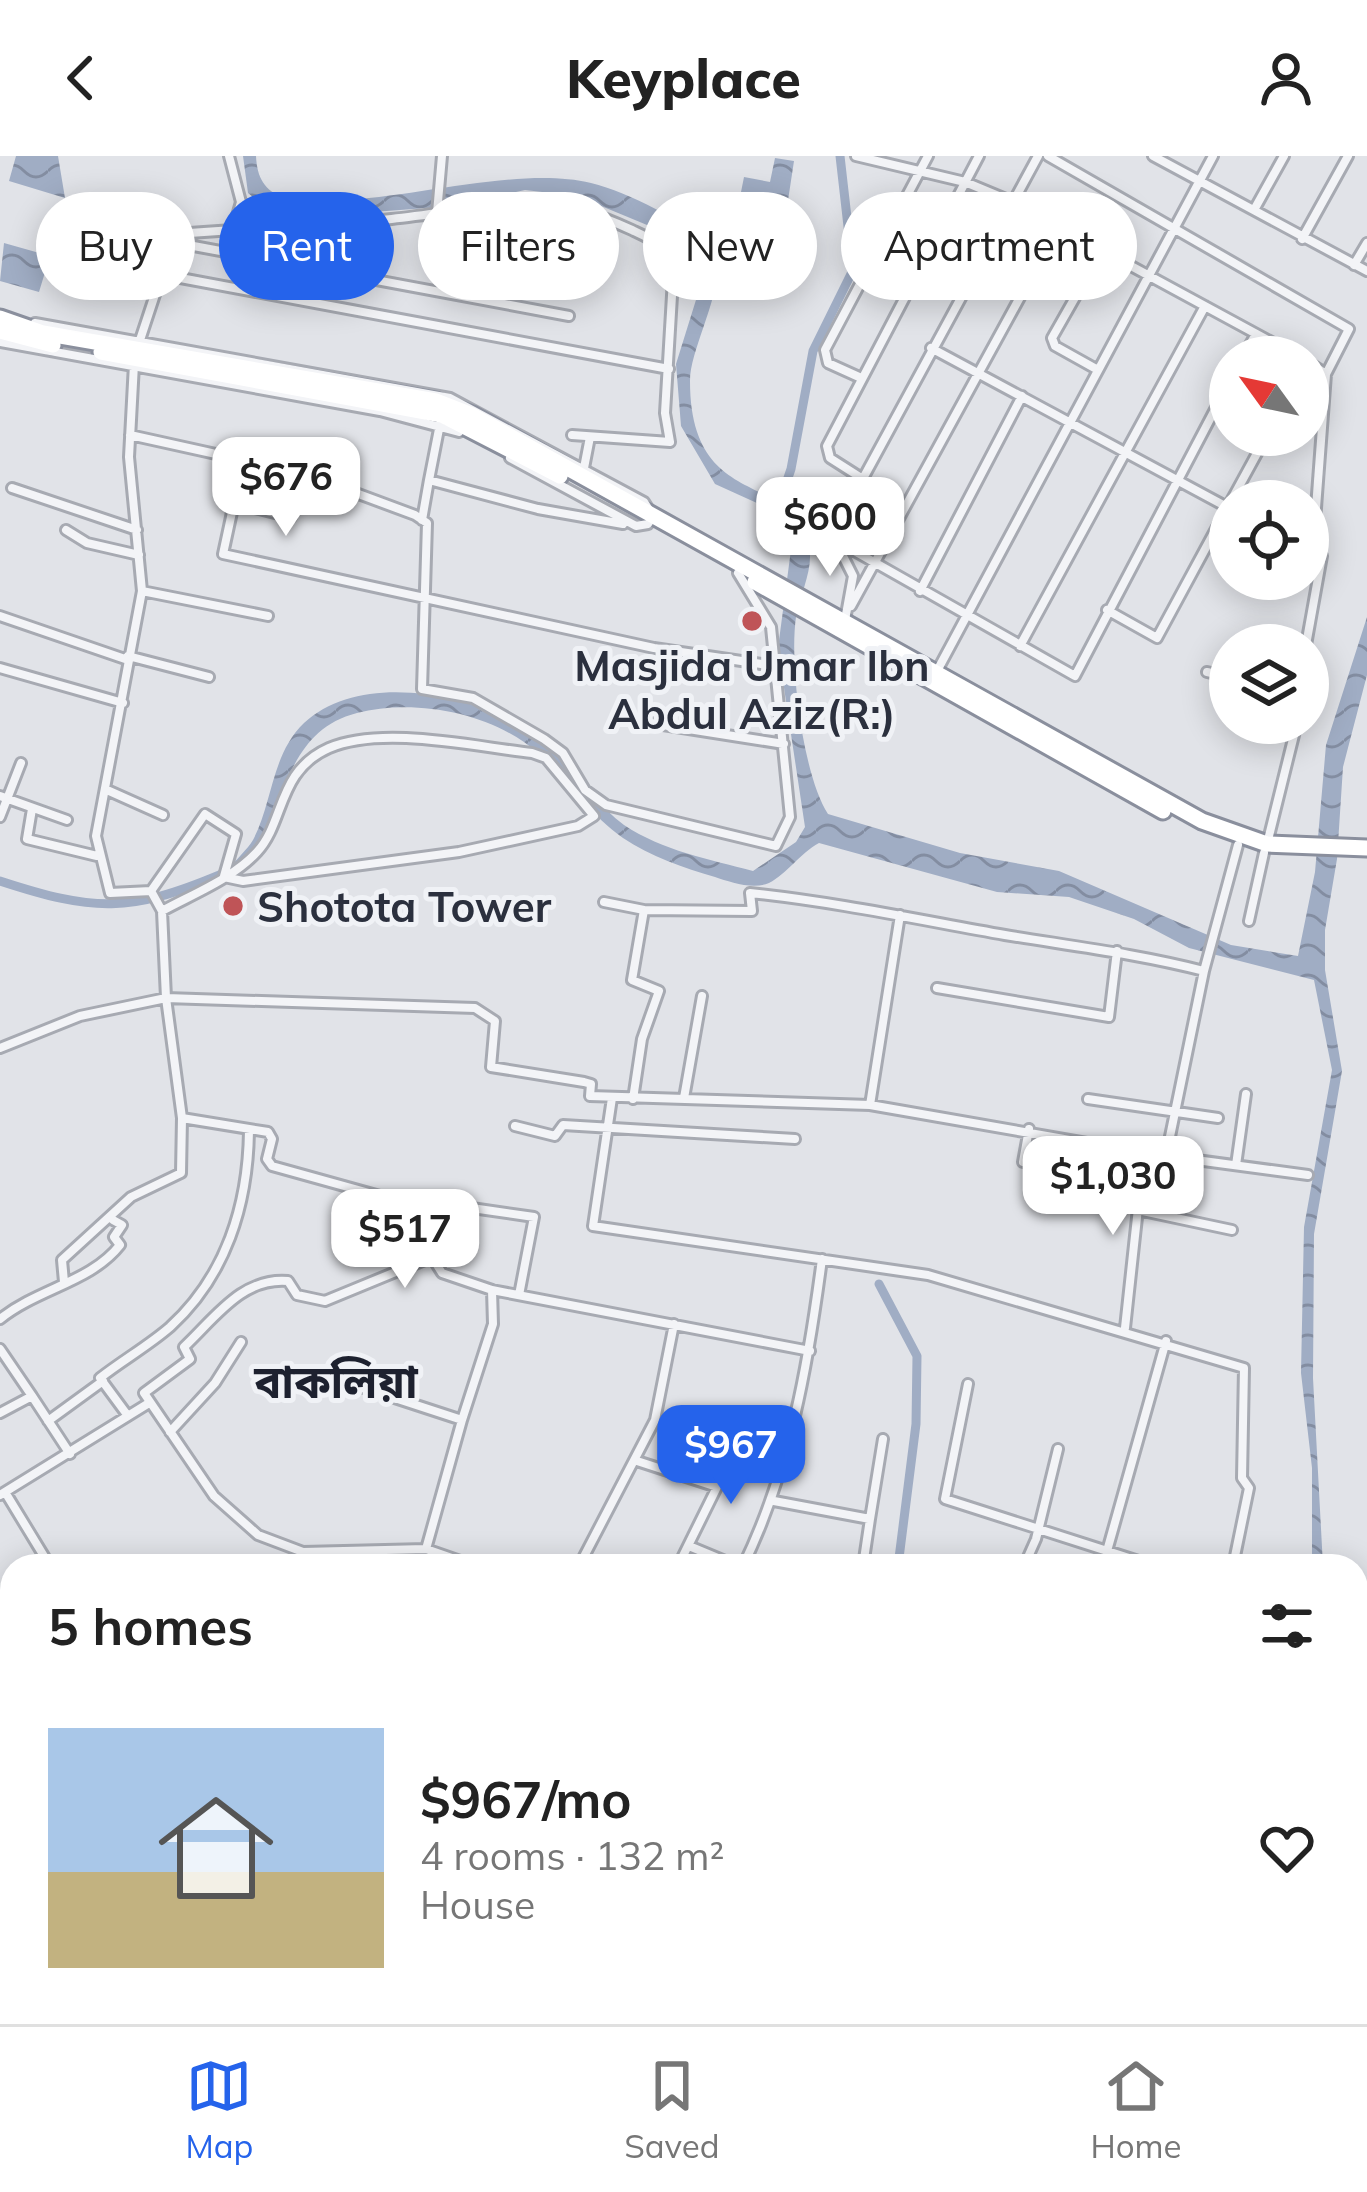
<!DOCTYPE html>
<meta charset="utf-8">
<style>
body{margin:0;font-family:Mulish,"Noto Sans Bengali",sans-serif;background:#f2f2f2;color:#222;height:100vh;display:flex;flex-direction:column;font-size:45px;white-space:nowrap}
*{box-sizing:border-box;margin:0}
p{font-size:39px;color:#767676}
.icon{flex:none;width:66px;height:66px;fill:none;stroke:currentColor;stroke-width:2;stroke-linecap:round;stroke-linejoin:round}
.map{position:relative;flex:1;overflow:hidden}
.side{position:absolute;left:0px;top:1398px;width:1368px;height:471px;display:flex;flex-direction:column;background:#fff;border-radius:36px 36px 0 0;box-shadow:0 6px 30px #0003}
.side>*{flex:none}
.guide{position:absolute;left:36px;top:36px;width:1296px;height:108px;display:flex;gap:24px}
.needle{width:78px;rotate:303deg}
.tools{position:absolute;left:1209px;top:180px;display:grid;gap:24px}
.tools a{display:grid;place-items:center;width:120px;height:120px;border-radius:50%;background:#fff;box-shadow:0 6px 30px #0003;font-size:60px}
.price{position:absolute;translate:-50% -102px;padding:0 27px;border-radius:24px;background:#fff;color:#222;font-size:39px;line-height:78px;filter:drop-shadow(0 3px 6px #0008)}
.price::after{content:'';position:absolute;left:50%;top:72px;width:36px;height:27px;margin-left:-18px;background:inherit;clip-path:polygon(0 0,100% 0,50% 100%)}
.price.selected{background:#2563eb;color:#fff}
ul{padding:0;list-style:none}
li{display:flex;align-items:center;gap:36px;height:300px;padding:0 48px}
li+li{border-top:3px solid #e0e0e0}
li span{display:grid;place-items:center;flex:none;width:336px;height:240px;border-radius:0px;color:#555}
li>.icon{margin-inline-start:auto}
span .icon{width:144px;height:144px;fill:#fffc;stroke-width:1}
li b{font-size:51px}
h2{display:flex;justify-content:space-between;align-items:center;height:144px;padding:0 48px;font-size:51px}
.chip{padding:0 42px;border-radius:54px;background:#fff;box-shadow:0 6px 30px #0003;font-size:42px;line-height:108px}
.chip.selected{background:#2563eb;color:#fff}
header{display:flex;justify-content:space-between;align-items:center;height:156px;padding:0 48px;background:#fff;font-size:54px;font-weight:800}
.dock{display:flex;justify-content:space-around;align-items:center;height:168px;border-top:3px solid #e0e0e0;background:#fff;font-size:33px;color:#767676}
.dock a{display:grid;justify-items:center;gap:6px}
.dock .selected{color:#2563eb}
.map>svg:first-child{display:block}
</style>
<header><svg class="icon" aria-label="back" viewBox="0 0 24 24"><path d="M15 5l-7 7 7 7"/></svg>Keyplace<svg class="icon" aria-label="person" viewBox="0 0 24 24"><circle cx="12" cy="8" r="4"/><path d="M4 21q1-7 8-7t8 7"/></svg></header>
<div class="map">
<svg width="1367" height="1868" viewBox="0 0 1367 1868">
<defs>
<pattern id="water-waves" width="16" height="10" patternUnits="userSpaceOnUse" patternTransform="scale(3)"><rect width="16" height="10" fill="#a0adc4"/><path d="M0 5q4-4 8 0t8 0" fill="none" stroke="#838da1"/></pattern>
</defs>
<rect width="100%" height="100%" fill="#e1e3e8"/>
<path fill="url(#water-waves)" d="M 16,0 L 58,0 L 65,42 L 9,25 Z
M 243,0 L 256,0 C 257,21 264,35 285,42 C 302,48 322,45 340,44 C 414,42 521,10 591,27 C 630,37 684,64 712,94 C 732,121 690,189 690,225 C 690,358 795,313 809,390 C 814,413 800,438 796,461 C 789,508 803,620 828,658 L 960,697 L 1059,715 L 1231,789 L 1298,800 L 1315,716 L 1326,589 L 1367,461 L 1367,519 L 1343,611 L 1337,703 L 1325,774 L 1325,814 L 1342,915 L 1314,1078 L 1313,1222 L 1323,1410 L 1312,1410 L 1312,1312 L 1301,1217 L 1304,1071 L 1332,914 L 1314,824 L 1189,792 L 1134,763 L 1069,741 L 997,736 L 819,687 C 800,697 787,718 769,727 C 753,734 730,726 715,721 C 684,712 650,700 623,682 C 589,658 568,625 539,598 C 494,557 415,542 357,557 C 269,579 288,692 230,712 C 237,702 247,694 253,684 C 273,646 271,599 304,567 C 366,509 499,541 556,595 C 581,618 596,649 624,669 C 663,695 709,703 753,715 L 796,686 L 805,671 L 778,492 L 792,386 L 770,353 L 715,328 L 681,270 L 676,208 L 705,115 L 694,93 L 676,81 L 577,40 L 525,34 L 454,50 L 319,60 L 270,55 L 248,37 Z
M 775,2 L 794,5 L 787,51 L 740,41 L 744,21 L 770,26 Z
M 4,87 L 50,100 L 39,136 L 0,125 Z"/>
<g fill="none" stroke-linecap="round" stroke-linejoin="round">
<path stroke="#a0adc4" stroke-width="9" d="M 778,351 L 791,313 L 813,195 L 853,114 L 840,0
M 0,725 C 95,756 129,757 222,718
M 879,1128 L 917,1200 L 916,1268 L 898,1410"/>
<g stroke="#a7aab2" stroke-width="14">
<path id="street" d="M 856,0 L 965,26 L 1013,46 L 1299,201
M 1048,0 L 1349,173 L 1326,218 L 1313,392 L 1322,400 L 1306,489
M 1153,0 L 1367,115
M 241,46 C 314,91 452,48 534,47 C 565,46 604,61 632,74 C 649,82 666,89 674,106 L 665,257 L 670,286 L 572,279
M 1254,54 L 1284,0
M 437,57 L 442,0
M 78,62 L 107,74 L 175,78
M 1302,83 L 1348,0
M 172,86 L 569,160
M 1354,109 L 1367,87
M 159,118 L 669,213
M 35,167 L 450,242 L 644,346 L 653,360 L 648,368 L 636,370 L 510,302
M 0,186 L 380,255 L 459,276
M 139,187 L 175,78 L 233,74 L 241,46 L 229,0
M 931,192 L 1227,351
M 1243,201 L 1256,178
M 1308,206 L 1326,218
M 134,208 L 129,301 L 142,435 L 96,680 L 110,737 L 151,735
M 1098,214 L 1055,190 L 1052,182 L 1102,94
M 859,221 L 828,207 L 825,194 L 928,0
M 130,279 L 302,317
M 584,312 L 590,281
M 863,323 L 830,302 L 827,290 L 979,0
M 429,324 L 440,268
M 12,332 L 137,374
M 1231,345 L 1267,279
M 422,364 L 429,324 L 538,353 L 623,368
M 66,374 L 87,387 L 139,399
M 835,384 L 1075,520 L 1230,225
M 738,417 L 771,471 L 790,661 L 776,690 L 606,649 L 585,634 L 563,597 L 544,583 L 473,542 L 422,533 L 427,367 L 415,359 L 302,317 L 291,361 L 234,347 L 223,398 L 654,492 L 775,510
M 142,435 L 268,460
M 920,435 L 1022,240
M 851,450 L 1059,70
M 1107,454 L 1157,482 L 1230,347
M 0,460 L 128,504
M 845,464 L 853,420 L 835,384 L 841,363 L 1038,0
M 1020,490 L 1205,150
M 128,500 L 209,521
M 0,512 L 123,547
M 937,515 L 1213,0
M 1207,516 L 1230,521
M 644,566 L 784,588
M 107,634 L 163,659
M 0,640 L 67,664
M 32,653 L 27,683 L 97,700
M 0,661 L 21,607
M 1267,688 L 1297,567
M 151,735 L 205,658 L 236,678 L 224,720 L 224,721 L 243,725 L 459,696 L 578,670 L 594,660 L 546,602 L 532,597 C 476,591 383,569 329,592 C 277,615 285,666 257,696 C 232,723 193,738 162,755
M 151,735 L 162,755 L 166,842 L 182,962 L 268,976 L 272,983 L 267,1003 L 272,1010 L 380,1040 L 420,1059 L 432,1101
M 604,746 L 644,754
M 1249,765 L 1264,697
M 937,832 L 1109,861 L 1117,795
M 0,892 L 80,860 L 166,842 L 475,852 L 495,865 L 491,911 L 584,926 L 591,928 L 590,940 L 870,949 L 1144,997 L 1308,1019
M 612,942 L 593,1070 L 928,1119 L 1244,1212 L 1242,1322 L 1249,1332 L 1233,1410
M 684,942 L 702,840
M 633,943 L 642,883 L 659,835 L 632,824 L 644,754 L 752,755 L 750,737 C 836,746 920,764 1005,779 C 1072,790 1138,798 1204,815
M 1088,943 L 1218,962
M 870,949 L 900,759
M 515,970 L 555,980 L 563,969 L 795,983
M 1029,973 L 1023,1006 L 1140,1031
M 1166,1000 L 1204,815 L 1238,689
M 1236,1009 L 1246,938
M 451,1049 L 534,1061 L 519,1139
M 1138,1054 L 1232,1074
M 64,1126 L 62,1104 L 131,1041 L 181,1017 L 182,962
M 492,1134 L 810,1195
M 0,1163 C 39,1132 91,1126 120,1089 L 114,1081 L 122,1069 L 113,1064
M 1125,1172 L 1144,997
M 0,1193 L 32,1240
M 305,1222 L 358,1230 L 462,1264 L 493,1168 L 492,1134 L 442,1117 L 432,1101 L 325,1145 L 297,1139 L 288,1125 C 242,1121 215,1162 184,1191 L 190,1203 L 144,1237 L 214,1340 L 258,1379 L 303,1396 L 426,1393 L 462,1264
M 968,1228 L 945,1343 L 1154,1410
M 0,1257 L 32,1240 L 70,1298
M 128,1260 L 100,1222 C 123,1204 148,1190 170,1171 C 226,1120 248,1049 249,975
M 48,1265 L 103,1225
M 170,1276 L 215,1227 L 241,1186
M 637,1305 L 717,1331
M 5,1336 L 50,1410
M 0,1339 L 149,1247
M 774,1345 L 870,1363 L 883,1283
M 689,1390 L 737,1410
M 426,1393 L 475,1410
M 1107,1395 L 1166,1185
M 927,1405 L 947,1410
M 579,1410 L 655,1264 L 674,1168
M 678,1410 L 717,1331 L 737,1272
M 743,1410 C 790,1313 808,1210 822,1103
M 863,1410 L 870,1363
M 1024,1410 L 1036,1383 L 1058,1293
M 0,1521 L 12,1537
M 1356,1544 L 1367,1547
M 0,1578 L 12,1562
M 0,1659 L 12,1658
M 1356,1717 L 1367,1719
M 1356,1804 L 1367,1814
M 0,1831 L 12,1838
M 181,1857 L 186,1868
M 236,1857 L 234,1862 L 242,1868
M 465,1857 L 475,1868
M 1017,1857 L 1020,1868
M 1245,1857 L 1257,1868
M 7,1868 L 14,1857
M 321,1868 L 327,1857
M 363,1868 L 371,1857
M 543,1868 L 551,1857
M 642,1868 L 661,1857
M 889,1868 L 919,1857
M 1304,1868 L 1315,1857"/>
</g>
<g stroke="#8a8f9d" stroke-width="21">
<path id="highway" d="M 0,162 L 43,177 L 436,245 L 472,259 L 1202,665 L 1267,688 L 1367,692
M 0,175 L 53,189
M 101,196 L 442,259 L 560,320
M 755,426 L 1163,655"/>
</g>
<use href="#street" stroke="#f3f4f7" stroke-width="8"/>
<use href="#highway" stroke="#fff" stroke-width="15"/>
</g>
<g fill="#bf5457" stroke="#f0f2f6" stroke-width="4.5">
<circle cx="752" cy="465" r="12"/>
<circle cx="233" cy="750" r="12"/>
</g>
<g text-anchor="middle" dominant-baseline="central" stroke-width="10" stroke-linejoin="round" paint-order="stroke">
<g font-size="42" font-weight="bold" fill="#2b303e" stroke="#f0f2f6">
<text x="752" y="509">Masjida Umar Ibn<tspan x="752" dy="48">Abdul Aziz(R:)</tspan></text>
<text x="257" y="750" text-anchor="start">Shotota Tower</text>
</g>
<g font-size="45" font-weight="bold" fill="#1d212f" stroke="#f0f2f6">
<text x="336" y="1225">বাকলিয়া</text>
</g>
</g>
</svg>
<div class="tools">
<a><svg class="needle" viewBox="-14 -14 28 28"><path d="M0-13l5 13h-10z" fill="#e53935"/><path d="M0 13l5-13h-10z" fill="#767676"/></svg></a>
<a><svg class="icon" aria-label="locate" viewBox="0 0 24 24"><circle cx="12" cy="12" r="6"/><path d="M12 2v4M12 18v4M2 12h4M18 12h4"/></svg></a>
<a><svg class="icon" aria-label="layers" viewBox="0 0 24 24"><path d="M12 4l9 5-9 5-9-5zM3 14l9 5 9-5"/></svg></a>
</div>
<b class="price" style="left:286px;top:383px">$676</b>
<b class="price" style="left:830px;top:423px">$600</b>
<b class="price" style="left:1113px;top:1082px">$1,030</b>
<b class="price" style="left:405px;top:1135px">$517</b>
<b class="price selected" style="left:731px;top:1351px">$967</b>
<div class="guide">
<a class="chip">Buy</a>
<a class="chip selected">Rent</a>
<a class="chip">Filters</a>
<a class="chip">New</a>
<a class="chip">Apartment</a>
</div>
<section class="side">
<h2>5 homes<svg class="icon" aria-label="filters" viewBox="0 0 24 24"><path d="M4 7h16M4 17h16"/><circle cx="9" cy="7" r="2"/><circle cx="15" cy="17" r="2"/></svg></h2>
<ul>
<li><span style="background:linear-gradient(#a9c7e8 60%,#c2b280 0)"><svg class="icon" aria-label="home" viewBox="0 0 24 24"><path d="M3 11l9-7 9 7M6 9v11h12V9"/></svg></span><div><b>$967/mo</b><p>4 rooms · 132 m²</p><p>House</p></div><svg class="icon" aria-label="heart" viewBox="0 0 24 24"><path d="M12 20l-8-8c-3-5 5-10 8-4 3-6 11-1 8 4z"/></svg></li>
</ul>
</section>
</div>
<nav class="dock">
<a class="selected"><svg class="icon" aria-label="map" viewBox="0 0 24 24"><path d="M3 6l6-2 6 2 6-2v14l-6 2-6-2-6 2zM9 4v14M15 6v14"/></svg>Map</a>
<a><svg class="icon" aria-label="saved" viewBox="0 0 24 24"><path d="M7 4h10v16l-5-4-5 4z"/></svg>Saved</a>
<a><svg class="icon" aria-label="home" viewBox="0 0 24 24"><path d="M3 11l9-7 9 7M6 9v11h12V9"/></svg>Home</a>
</nav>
